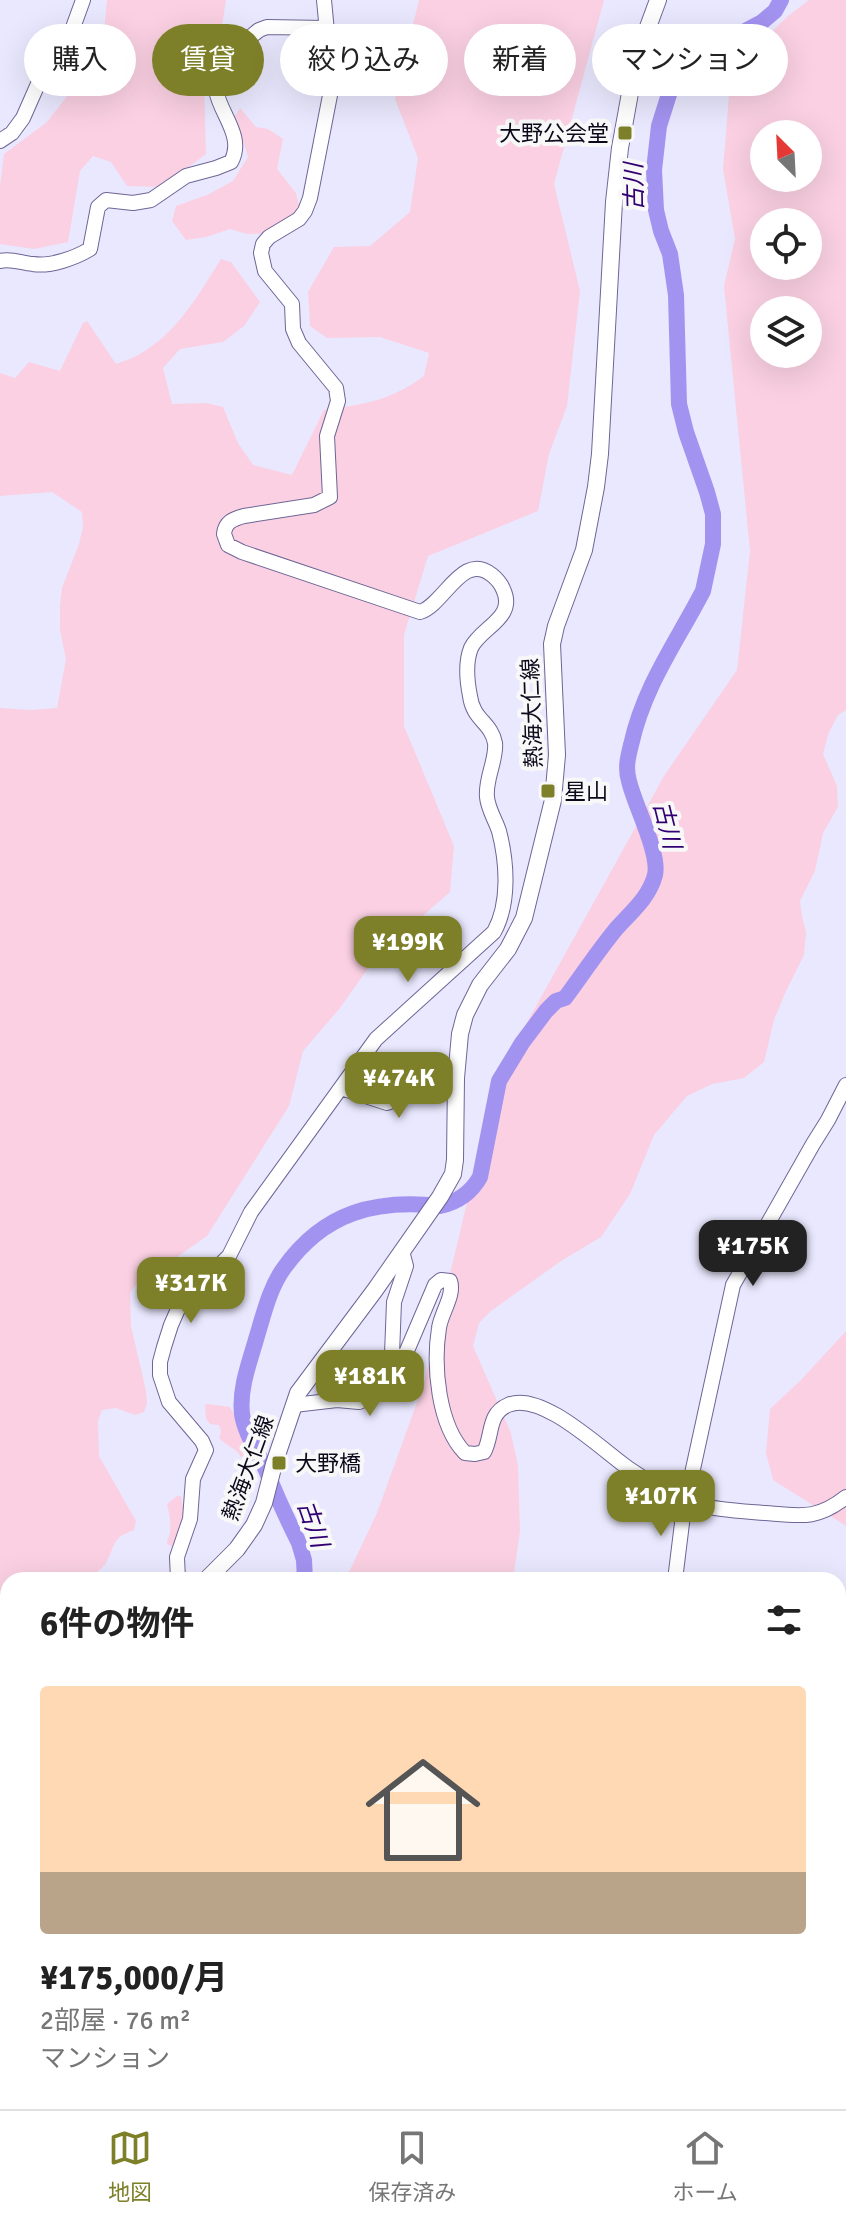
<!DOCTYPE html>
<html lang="ja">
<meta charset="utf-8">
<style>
body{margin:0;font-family:Signika,"Noto Sans JP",sans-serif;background:#f2f2f2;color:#222;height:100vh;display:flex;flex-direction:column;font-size:30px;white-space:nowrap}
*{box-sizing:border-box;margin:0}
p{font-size:26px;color:#767676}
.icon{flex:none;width:44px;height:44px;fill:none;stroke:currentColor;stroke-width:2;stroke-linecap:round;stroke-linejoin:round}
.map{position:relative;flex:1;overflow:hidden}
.side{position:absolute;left:0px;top:1572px;width:846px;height:538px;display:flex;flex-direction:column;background:#fff;border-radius:24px 24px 0 0;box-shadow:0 8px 32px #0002}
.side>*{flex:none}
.banner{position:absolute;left:24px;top:24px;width:798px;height:72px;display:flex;gap:16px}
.needle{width:52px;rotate:336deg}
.buttons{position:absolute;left:750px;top:120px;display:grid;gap:16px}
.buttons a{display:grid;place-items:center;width:72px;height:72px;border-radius:50%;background:#fff;box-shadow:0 8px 32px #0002;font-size:40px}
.price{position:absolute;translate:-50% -68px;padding:0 18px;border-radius:16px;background:#7e8029;color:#fff;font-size:26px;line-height:52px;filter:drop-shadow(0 2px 4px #0008)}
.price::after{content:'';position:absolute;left:50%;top:48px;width:24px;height:18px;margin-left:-12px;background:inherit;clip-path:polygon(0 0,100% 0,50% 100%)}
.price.active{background:#222;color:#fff}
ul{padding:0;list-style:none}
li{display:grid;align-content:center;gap:16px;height:424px;padding:0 40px}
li+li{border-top:2px solid #e0e0e0}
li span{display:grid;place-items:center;height:248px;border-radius:8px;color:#555}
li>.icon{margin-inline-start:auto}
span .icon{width:144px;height:144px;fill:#fffc;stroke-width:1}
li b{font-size:34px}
h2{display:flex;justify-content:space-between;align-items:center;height:96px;padding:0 40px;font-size:34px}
.chip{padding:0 28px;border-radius:36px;background:#fff;box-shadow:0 8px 32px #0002;font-size:28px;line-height:72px}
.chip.active{background:#7e8029;color:#fff}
.tabs{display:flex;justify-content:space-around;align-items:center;height:112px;border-top:2px solid #e0e0e0;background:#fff;font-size:22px;color:#767676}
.tabs a{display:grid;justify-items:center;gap:4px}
.tabs .active{color:#7e8029}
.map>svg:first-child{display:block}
</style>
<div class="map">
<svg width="846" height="2109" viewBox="0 0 846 2109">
<rect width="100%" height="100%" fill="#eae8fe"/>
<path fill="#fad0e2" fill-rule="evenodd" d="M 107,0 L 226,0 L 217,58 L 204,82 L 206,154 L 162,187 L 127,186 L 111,162 L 93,156 L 80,171 L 68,242 L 34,249 L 0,244 L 0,186 L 4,154 L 47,122 L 102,51 Z
M 419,0 L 604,0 L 554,184 L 580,291 L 567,406 L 549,454 L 538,511 L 428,556 L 404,635 L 404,726 L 454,846 L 450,892 L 376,957 L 340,1008 L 303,1051 L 289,1106 L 207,1236 L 167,1264 L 141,1277 L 130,1293 L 131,1326 L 146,1391 L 147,1403 L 144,1412 L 135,1415 L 116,1408 L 102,1410 L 98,1421 L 99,1456 L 136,1521 L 134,1530 C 112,1538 116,1543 107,1561 C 104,1567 97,1572 92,1577 L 92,1580 L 8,1580 L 8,1720 L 0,1728 L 0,708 L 31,710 L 57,708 L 66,659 L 60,630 L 60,606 L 62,588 L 79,544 L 83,527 L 82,512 L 52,492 L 0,496 L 0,373 L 15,378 L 29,362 L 60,371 L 83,323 L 87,321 L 116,364 C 124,361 133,358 140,354 C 177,333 199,294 221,259 L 231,262 L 260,302 L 244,326 L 223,342 L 180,349 L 163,368 L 172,404 L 206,403 L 223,407 L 238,443 L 253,465 L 292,475 L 324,410 C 365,404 390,401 424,376 L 429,353 L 380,337 L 327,338 L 310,326 L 308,292 L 334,247 L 370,246 L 410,212 L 418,158 L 395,99 Z
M 809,0 L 846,0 L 846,710 L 838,715 L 829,732 L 823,754 L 837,786 L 838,807 L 823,833 L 815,871 L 800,901 L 802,917 L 806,932 L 804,955 L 786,991 L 774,1020 L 764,1062 L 744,1078 L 712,1084 L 687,1096 L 654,1135 L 630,1194 L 601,1237 L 561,1261 L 491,1311 L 479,1323 L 473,1346 L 511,1433 L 518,1466 L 520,1531 L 513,1580 L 339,1580 L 350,1570 L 377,1513 L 424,1383 L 469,1194 L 496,1097 L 525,1026 L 664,776 L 737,670 L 750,551 L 724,286 L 735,239 L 723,169 L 730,83 L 749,53 L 788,16 ZM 764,134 L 808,134 L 808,178 L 764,178 ZM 764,222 L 808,222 L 808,266 L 764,266 ZM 764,310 L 808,310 L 808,354 L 764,354 Z
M 240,108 L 256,127 L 268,129 L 283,139 L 277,169 L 296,193 L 301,213 L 277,233 L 247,234 L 230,229 L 206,237 L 186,240 L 172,221 L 176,206 L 207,195 L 233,181 L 248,157 L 235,116 Z
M 846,1331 L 846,1526 L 773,1480 L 766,1453 L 770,1409 L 801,1380 Z
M 208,1404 L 230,1407 L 233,1413 L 238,1415 L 253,1452 L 250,1456 L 241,1457 C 237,1448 226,1446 219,1438 L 221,1431 L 219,1425 L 210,1424 L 206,1419 L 205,1405 Z
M 177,1496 L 181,1496 L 184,1512 L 188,1515 L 178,1542 L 172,1546 L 168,1545 L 167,1541 C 173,1531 170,1516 167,1504 Z
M 846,1628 L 846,2107 L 841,2109 L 701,2109 L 712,2102 L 838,2102 L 838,1635 Z
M 8,2086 L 8,2102 L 431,2102 L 427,2109 L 0,2109 Z"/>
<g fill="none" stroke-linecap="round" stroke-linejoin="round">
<path stroke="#a393f0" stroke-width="16" d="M 305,1580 L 304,1560 L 299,1543 C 287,1519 276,1495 266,1470 C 258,1452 245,1434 242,1414 C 239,1388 250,1361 257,1336 C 264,1313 270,1287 284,1268 C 324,1212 375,1199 440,1206 C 458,1202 471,1193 480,1177 L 499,1081 L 522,1043 L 546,1011 L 556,1001 L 565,998 C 582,975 598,951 616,929 C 631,912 649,898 655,875 C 660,853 634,804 629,781 C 625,768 628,757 631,745 C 644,686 676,643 703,591 L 713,544 L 713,514 L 707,492 L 686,432 L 679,404 L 676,295 L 670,254 L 661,231 L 656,210 L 654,170 L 659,126 L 671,88 L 697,63 L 730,39 L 762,22 L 775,11 L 781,0
M 0,1930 L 8,1925"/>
<g stroke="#6d6696" stroke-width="16">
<path id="minor" d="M 0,141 L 12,133 L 23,118 L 49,59 L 71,33 L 83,0
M 0,261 C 11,258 21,263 33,264 C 50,267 75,258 90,249 L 98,207 L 106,200 L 133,203 L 151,200 L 186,176 L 216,168 L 231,162 C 250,128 198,99 222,65 C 231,51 247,40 259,30 L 267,27 L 326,28
M 341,1088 L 387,1103 L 456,1078
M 402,1251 L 406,1266 L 394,1302 L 392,1354 L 399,1358 L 406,1353 L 435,1285 L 441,1280 L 450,1281 C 455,1295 441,1313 439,1328 C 433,1366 438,1425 465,1453 L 475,1454 L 484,1452 C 493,1436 487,1414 508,1405 C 541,1390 602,1450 628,1468 C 646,1480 667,1494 687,1501 C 711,1510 740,1511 765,1513 C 801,1516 817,1520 846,1497
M 294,1405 L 337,1400 L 359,1402 L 366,1399 L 392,1372 L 397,1358
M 178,1580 L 177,1557 L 190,1519 L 193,1479 L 206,1450 L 202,1441 L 169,1402 L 160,1375 L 160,1362 L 164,1347 L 171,1325 L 182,1300 L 202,1279 L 218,1267 L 229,1256 L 251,1212 L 376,1039 L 494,932 C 510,903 507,862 499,831 C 495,819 488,809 487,797 C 485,779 497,759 495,743 C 491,722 473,720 470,696 C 467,681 465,663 471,648 C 481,627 517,618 503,589 C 501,584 497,579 492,575 C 462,551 445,604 420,612 L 242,552 L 228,545 L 224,534 C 225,522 233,519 244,516 L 314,505 L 330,497 L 327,436 L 338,401 L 336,388 L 299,343 L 293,329 L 292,304 L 265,271 L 261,253 L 263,244 L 269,237 L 299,219 L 305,211 L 310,198 L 332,85 L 324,0
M 675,1580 L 683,1515 L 733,1285 L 813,1144 L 828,1120 L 846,1085
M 0,1814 L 8,1811
M 0,1911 L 8,1905
M 0,1950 L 8,1946
M 435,2109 L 441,2102
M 564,2109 L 573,2102
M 651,2109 L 659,2102"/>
</g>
<g stroke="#6d6696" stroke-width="18">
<path id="major" d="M 206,1580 L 237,1549 L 254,1525 L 264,1503 L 274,1464 L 298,1393 L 375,1290 L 440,1197 L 453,1174 L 455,1160 L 456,1078 L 460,1034 L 465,1015 L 480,985 L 508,949 L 524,918 L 553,800 L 557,755 L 552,644 L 556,626 L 584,550 L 596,487 L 600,454 L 614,202 L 620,148 L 630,93 L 641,46 L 658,0
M 0,1794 L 8,1788"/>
</g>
<use href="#minor" stroke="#fff" stroke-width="14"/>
<use href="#major" stroke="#fff" stroke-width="16"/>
</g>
<g fill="#7e8029" stroke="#f8f8f8" stroke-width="3">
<rect x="617" y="125" width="16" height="16" rx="4"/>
<rect x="540" y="783" width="16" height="16" rx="4"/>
<rect x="271" y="1455" width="16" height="16" rx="4"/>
</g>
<g text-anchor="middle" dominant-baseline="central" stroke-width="8" stroke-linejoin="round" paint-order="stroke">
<g font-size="22" fill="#0c091b" stroke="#f8f8f8" text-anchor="start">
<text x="609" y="133" text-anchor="end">大野公会堂</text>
<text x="564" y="791">星山</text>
<text x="295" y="1463">大野橋</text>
</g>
<g font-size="22" fill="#0c091b" stroke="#f8f8f8">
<text transform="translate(532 713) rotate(-92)">熱海大仁線</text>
<text transform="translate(248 1468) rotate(-70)">熱海大仁線</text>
</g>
<g font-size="24" font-style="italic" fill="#300073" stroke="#f8f8f8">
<text transform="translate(634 187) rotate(-91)">古川</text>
<text transform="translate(667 825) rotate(76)">古川</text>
<text transform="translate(313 1524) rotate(71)">古川</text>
</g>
</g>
</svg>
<div class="buttons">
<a><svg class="needle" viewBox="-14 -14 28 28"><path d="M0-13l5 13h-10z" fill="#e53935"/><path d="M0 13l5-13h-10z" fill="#767676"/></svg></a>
<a><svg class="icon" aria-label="locate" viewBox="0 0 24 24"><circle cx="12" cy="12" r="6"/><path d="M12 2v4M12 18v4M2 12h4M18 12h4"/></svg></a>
<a><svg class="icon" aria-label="layers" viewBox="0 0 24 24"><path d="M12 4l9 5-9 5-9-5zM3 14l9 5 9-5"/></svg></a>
</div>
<b class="price" style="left:408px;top:984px">¥199K</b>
<b class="price" style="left:399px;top:1120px">¥474K</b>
<b class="price active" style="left:753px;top:1288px">¥175K</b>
<b class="price" style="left:191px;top:1325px">¥317K</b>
<b class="price" style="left:370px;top:1418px">¥181K</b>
<b class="price" style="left:661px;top:1538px">¥107K</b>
<div class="banner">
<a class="chip">購入</a>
<a class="chip active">賃貸</a>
<a class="chip">絞り込み</a>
<a class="chip">新着</a>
<a class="chip">マンション</a>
</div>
<section class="side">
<h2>6件の物件<svg class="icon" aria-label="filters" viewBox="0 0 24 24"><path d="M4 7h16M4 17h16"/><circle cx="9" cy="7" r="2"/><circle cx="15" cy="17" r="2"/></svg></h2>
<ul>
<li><span style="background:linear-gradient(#ffd9b3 75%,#b9a48a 0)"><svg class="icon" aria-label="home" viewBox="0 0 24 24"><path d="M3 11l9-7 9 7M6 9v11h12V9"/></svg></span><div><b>¥175,000/月</b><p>2部屋 · 76 m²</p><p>マンション</p></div></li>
</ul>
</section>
</div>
<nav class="tabs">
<a class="active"><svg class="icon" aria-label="map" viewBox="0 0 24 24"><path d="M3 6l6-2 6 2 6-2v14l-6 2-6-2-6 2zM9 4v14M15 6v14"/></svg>地図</a>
<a><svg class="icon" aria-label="saved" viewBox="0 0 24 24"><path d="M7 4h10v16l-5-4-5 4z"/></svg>保存済み</a>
<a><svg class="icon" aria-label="home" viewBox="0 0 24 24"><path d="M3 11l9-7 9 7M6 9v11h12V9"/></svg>ホーム</a>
</nav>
